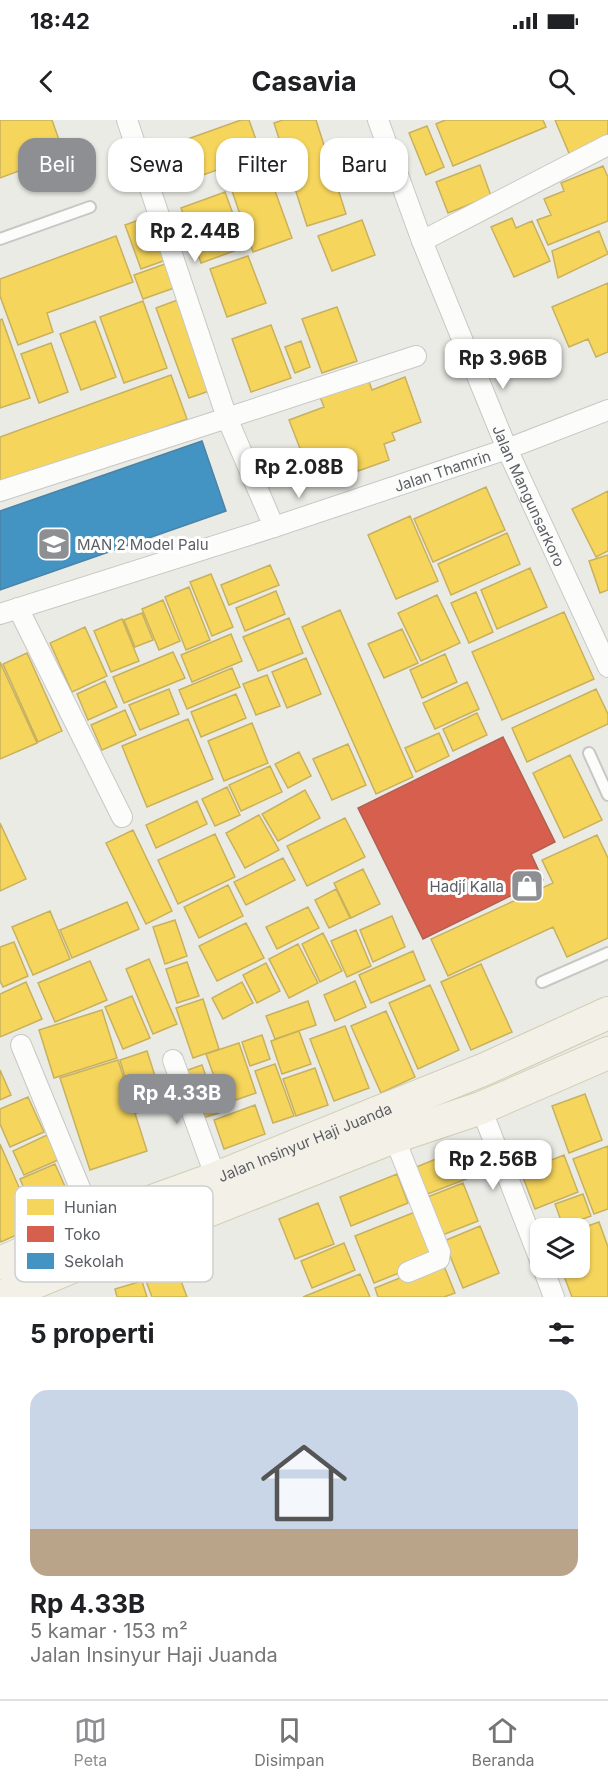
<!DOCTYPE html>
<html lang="id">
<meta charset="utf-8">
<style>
body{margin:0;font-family:Inter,sans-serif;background:#f2f2f2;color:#202124;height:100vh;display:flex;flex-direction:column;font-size:22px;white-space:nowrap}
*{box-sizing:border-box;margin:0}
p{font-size:20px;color:#757577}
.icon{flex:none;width:33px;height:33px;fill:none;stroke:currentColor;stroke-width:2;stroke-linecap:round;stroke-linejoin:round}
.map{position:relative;height:1177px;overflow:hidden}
.side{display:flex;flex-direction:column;background:#fff;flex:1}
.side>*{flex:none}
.guide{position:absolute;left:18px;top:18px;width:573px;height:54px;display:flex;gap:12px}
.tools{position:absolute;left:530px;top:1098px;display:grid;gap:12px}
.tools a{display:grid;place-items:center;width:60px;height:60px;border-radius:12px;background:#fff;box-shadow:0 2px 4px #0004;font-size:30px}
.price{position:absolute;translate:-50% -51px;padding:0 14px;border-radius:12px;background:#fff;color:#222;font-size:20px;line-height:39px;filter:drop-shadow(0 2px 3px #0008)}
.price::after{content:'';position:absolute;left:50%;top:36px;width:18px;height:14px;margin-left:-9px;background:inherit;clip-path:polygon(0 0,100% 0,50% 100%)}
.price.selected{background:#8d8f92;color:#fff}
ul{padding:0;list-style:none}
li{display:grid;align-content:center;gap:12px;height:318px;padding:0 30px}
li span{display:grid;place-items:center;height:186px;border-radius:18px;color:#555}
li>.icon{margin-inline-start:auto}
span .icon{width:108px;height:108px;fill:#fffc;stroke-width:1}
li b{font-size:26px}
h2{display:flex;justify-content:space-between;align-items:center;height:72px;padding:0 30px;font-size:26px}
.tag{padding:0 21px;border-radius:18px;background:#fff;box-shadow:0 2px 4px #0004;font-size:21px;line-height:54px}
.tag.selected{background:#8d8f92;color:#fff}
.status{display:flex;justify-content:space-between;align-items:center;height:42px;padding:0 30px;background:#fff;direction:ltr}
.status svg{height:16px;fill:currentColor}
header{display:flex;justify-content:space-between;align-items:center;height:78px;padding:0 30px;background:#fff;font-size:27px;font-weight:700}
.tab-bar{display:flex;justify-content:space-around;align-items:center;height:84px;border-top:2px solid #e0e0e0;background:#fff;font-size:16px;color:#757577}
.tab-bar a{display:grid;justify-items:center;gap:3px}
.tab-bar .selected{color:#8d8f92}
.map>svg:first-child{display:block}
</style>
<div class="status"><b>18:42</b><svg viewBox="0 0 49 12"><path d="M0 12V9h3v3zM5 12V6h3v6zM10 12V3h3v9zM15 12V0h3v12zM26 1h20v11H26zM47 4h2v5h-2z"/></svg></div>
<header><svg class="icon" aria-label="back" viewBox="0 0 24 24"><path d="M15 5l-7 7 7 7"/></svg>Casavia<svg class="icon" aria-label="search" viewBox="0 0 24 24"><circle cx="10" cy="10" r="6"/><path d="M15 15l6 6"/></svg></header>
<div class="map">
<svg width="608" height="1177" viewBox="0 0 608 1177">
<rect width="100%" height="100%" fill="#ebebe6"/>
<path fill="#f6d55c" stroke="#c8b15e" stroke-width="1.5" d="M 0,0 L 52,0 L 64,34 L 0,58 Z
M 241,0 L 249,0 L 261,34 L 181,63 L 168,26 Z
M 283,0 L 316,0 L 346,94 L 307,106 L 274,3 Z
M 445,0 L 543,0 L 546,7 L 453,46 L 436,4 Z
M 555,0 L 608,0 L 608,22 L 571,38 Z
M 427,6 L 444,47 L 426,55 L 409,13 Z
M 480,45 L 491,76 L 448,93 L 436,62 Z
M 603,46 L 608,57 L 608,101 L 548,125 L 537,100 L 551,95 L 544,79 L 564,71 L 561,63 Z
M 270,57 L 292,118 L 253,132 L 232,71 Z
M 225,72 L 245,127 L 201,143 L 181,88 Z
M 150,96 L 166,140 L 141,149 L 125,105 Z
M 512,98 L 516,108 L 532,101 L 550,141 L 514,157 L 491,107 Z
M 362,100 L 375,135 L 332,151 L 318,116 Z
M 599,111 L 608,134 L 558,158 L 552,131 Z
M 116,116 L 133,162 L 47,193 L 53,212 L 18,225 L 0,176 L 0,159 Z
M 248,136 L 266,183 L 227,197 L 210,149 Z
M 165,144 L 174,168 L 143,179 L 134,155 Z
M 608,163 L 608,232 L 596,237 L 588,219 L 569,227 L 552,187 Z
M 183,178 L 215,269 L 189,278 L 156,188 Z
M 143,181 L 167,248 L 124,263 L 100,197 Z
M 337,187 L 357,241 L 322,253 L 302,199 Z
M 2,199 L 30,278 L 0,288 L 0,200 Z
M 95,201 L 116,257 L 81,270 L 60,214 Z
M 271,205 L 291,258 L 251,272 L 232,219 Z
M 301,221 L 310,247 L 295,253 L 285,227 Z
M 51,223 L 68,272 L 39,283 L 21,234 Z
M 171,255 L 187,299 L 0,368 L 0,317 Z
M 405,257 L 421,302 L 392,313 L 395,320 L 384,324 L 389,340 L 358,351 L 353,336 L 343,339 L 340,332 L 306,344 L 289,300 L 324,287 L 320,277 L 368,259 L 372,270 Z
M 486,367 L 505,410 L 433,442 L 414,399 Z
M 608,371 L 608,431 L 596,437 L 572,389 Z
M 410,396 L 438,461 L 396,479 L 368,415 Z
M 507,413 L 520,444 L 451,475 L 438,444 Z
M 608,435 L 608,470 L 600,473 L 589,441 Z
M 270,445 L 279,465 L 229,485 L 221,465 Z
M 530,448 L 547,487 L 497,509 L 481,470 Z
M 211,454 L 233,507 L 212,516 L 190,462 Z
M 189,467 L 210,520 L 186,530 L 165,477 Z
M 276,471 L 285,494 L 245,511 L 236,488 Z
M 476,472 L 493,512 L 469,523 L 451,483 Z
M 437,475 L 460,523 L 421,541 L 398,493 Z
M 163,480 L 180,521 L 159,530 L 142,489 Z
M 340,490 L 413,657 L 376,674 L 302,507 Z
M 564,492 L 594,559 L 502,600 L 472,532 Z
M 142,493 L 153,520 L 135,527 L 124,500 Z
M 289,498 L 303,533 L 258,551 L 243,517 Z
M 122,499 L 139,541 L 111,552 L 94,511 Z
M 85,507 L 107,556 L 72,572 L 50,523 Z
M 402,509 L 418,543 L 384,558 L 368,524 Z
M 231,514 L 242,541 L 192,562 L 181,535 Z
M 173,532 L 185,558 L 124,583 L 113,557 Z
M 27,533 L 62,611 L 38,622 L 3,544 Z
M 445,534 L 457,562 L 422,578 L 410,550 Z
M 306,538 L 321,574 L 287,588 L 272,552 Z
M 0,542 L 37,623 L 0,639 Z
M 232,548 L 240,567 L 187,589 L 179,570 Z
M 267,555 L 280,586 L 256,595 L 243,564 Z
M 105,561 L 117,587 L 88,600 L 77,574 Z
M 467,562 L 479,589 L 435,609 L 423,583 Z
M 169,569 L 179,594 L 140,610 L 129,585 Z
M 596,569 L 608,594 L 608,604 L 527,642 L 512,608 Z
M 236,574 L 246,598 L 201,617 L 191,592 Z
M 125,590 L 136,615 L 102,630 L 91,605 Z
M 477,593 L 487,615 L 453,631 L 443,609 Z
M 188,599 L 213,659 L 147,687 L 122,626 Z
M 252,603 L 268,643 L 224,661 L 208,621 Z
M 439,613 L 449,636 L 416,652 L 405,628 Z
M 348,624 L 366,665 L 332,680 L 313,639 Z
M 299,632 L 311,656 L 288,668 L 275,644 Z
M 570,635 L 602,700 L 564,718 L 533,653 Z
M 270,646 L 282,672 L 241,691 L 229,665 Z
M 227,667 L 240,695 L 215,706 L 202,679 Z
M 305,670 L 320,698 L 278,721 L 262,694 Z
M 197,681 L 207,704 L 156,728 L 146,705 Z
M 259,695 L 279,730 L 245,748 L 226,713 Z
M 345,698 L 365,737 L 307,766 L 287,726 Z
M 0,703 L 26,759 L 0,771 Z
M 133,710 L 172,791 L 146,804 L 106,723 Z
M 215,714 L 235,757 L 178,784 L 158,740 Z
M 597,715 L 608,738 L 608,818 L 567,837 L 553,807 L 448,856 L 431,819 L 553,763 L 542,740 Z
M 283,738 L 295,760 L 246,785 L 234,762 Z
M 363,749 L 380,784 L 351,798 L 334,763 Z
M 228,765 L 243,796 L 199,818 L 184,787 Z
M 336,769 L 350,798 L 329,808 L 315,780 Z
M 127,782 L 139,809 L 72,838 L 60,810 Z
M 308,787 L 319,808 L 277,829 L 266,807 Z
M 50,791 L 70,839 L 33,855 L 12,807 Z
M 392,796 L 405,827 L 373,842 L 360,810 Z
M 175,800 L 187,836 L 165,844 L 153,807 Z
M 246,803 L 264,838 L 217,861 L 199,826 Z
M 356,810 L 371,846 L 347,857 L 331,821 Z
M 323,813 L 342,851 L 320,862 L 302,824 Z
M 14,822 L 28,856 L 3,867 L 0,861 L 0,827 Z
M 298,824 L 318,863 L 289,878 L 269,839 Z
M 413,831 L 425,860 L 371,883 L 359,855 Z
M 149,839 L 177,904 L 153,914 L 126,849 Z
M 90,841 L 107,880 L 55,902 L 38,863 Z
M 187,842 L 199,876 L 177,883 L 166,849 Z
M 266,843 L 280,871 L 257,883 L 243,855 Z
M 481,844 L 512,912 L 471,930 L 441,862 Z
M 355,861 L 366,887 L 335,901 L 324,875 Z
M 26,862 L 42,899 L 0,917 L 0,874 Z
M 242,862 L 253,883 L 223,899 L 212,878 Z
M 430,865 L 459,930 L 418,949 L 389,883 Z
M 132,876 L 150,918 L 123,929 L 105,887 Z
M 203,879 L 219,929 L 193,938 L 176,888 Z
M 308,881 L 316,905 L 275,919 L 266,896 Z
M 102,890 L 117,938 L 54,958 L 39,910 Z
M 386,891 L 415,957 L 381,973 L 351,906 Z
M 345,906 L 369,968 L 334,981 L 310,919 Z
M 299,911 L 311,944 L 282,954 L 271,921 Z
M 262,915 L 270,939 L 250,946 L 242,922 Z
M 239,923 L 256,973 L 224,984 L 206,934 Z
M 147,931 L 164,984 L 136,993 L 120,940 Z
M 118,940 L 147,1031 L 90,1050 L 60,958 Z
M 275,944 L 294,996 L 273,1003 L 255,951 Z
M 202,945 L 219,993 L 202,998 L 185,951 Z
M 315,948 L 328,985 L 296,996 L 283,959 Z
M 0,950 L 11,975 L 0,980 Z
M 585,974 L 602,1020 L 569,1033 L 552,986 Z
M 28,977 L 44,1012 L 10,1027 L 0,1004 L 0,989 Z
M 255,985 L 265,1014 L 224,1029 L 214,1000 Z
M 47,1015 L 58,1040 L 24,1055 L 13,1031 Z
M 0,1024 L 36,1106 L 1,1122 L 0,1119 Z
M 468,1026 L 479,1054 L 425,1075 L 414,1048 Z
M 608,1026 L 608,1089 L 594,1094 L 573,1039 Z
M 564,1035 L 578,1072 L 535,1089 L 521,1052 Z
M 55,1044 L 67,1071 L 32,1087 L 20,1059 Z
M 397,1054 L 408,1083 L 351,1106 L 340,1077 Z
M 463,1063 L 478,1101 L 440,1116 L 425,1078 Z
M 583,1074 L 591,1096 L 563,1106 L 555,1084 Z
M 318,1083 L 334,1124 L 295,1139 L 279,1099 Z
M 415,1092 L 434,1139 L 374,1163 L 355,1116 Z
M 599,1102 L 608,1127 L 608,1177 L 572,1177 L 561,1148 L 579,1148 L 579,1109 Z
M 480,1106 L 499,1153 L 463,1168 L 444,1121 Z
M 344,1123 L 355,1150 L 312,1168 L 301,1141 Z
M 442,1141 L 455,1173 L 444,1177 L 378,1177 L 375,1168 Z
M 175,1145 L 187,1177 L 152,1177 L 144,1156 Z
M 360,1154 L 370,1177 L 303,1177 Z
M 142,1161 L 147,1177 L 117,1177 L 115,1169 Z"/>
<path fill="#d6604d" stroke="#b15f54" stroke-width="1.5" d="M 503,617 L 555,722 L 531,734 L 543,760 L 423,819 L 358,688 Z"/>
<path fill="#4393c3" stroke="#4a83a6" stroke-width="1.5" d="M 202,321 L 226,391 L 0,470 L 0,391 Z"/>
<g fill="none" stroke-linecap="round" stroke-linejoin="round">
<g stroke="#c7c8c6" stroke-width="14">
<path id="service" d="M 0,119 L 90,87
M 589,633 L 608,675
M 542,862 L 608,833"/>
</g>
<g stroke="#c7c8c6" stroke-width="22">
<g id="minor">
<path d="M 127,0 L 227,298 L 416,236"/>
<path id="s1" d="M 378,0 L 422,121 L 507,329 L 608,547"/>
<path d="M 422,121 L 608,25"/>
<path d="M 0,371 L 227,298 L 274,407"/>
<path d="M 18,488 L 122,697"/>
<path id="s2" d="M 0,494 L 274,407 L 507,329 L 608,290"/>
<path d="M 21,925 L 94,1102"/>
<path d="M 173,940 L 216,1058"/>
<path d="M 481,988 L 540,1140"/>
<path d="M 394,1017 L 440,1132 L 439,1139 L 408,1152"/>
<path d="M 543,1148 L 554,1177"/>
</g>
</g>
<g stroke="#d3cdb3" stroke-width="34">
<g id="primary">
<path id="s3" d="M 0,1143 L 94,1102 L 216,1058 L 485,949 L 608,893"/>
<path d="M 0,1177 L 170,1106 L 394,1017 L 481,988 L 608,933"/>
</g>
</g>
<use href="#service" stroke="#fcfcfb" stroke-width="10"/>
<use href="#minor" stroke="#fcfcfb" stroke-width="20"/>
<use href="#primary" stroke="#f3f1e7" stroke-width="32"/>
</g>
<defs>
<g id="school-square" transform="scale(1.725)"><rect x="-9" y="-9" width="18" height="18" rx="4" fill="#8d8f92" stroke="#fff"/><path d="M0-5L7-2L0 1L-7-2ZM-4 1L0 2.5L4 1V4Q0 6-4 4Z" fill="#fff"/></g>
<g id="shop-square" transform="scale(1.725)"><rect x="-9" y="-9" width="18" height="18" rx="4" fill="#8d8f92" stroke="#fff"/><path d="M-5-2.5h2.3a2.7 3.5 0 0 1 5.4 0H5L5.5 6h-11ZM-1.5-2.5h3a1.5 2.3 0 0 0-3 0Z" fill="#fff"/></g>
</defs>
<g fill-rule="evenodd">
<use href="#school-square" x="54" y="424"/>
<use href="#shop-square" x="527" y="766"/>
</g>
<g text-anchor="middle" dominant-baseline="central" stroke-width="6" stroke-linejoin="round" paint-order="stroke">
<g font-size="15" fill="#5b5e64" stroke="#fff">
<text stroke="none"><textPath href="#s2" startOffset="465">Jalan Thamrin</textPath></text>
<text stroke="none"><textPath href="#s1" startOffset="405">Jalan Mangunsarkoro</textPath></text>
<text stroke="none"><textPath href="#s3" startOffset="328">Jalan Insinyur Haji Juanda</textPath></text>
</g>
<g font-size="15" fill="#5b5e64" stroke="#fff" text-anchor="start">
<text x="77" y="424">MAN 2 Model Palu</text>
<text x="504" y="766" text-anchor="end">Hadji Kalla</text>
</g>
</g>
<rect x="15" y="1066" width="198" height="96" rx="9" fill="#fff" stroke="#cecfd0" stroke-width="1.5"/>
<rect x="27" y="1079" width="27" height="16" fill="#f6d55c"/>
<rect x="27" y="1106" width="27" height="16" fill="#d6604d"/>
<rect x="27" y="1133" width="27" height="16" fill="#4393c3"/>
<g font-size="16" fill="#5b5e64">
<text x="64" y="1093">Hunian</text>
<text x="64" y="1120">Toko</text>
<text x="64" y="1147">Sekolah</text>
</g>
</svg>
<div class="tools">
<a><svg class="icon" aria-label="layers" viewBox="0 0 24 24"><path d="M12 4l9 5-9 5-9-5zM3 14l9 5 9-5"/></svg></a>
</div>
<b class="price" style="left:195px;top:143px">Rp 2.44B</b>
<b class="price" style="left:503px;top:270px">Rp 3.96B</b>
<b class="price" style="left:299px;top:379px">Rp 2.08B</b>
<b class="price selected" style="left:177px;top:1005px">Rp 4.33B</b>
<b class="price" style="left:493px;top:1071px">Rp 2.56B</b>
<div class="guide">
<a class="tag selected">Beli</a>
<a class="tag">Sewa</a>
<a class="tag">Filter</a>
<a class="tag">Baru</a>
</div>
</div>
<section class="side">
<h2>5 properti<svg class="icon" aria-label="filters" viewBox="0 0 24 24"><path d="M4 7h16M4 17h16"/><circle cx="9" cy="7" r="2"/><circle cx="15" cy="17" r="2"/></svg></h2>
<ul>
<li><span style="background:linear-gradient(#c9d6e8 75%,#b9a48a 0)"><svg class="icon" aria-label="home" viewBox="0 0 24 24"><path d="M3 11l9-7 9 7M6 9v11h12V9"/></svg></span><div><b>Rp 4.33B</b><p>5 kamar · 153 m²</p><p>Jalan Insinyur Haji Juanda</p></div></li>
</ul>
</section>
<nav class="tab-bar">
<a class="selected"><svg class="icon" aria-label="map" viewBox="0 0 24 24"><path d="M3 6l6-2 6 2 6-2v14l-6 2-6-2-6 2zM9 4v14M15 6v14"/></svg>Peta</a>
<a><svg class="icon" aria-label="saved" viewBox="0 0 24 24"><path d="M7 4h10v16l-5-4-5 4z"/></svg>Disimpan</a>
<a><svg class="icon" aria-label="home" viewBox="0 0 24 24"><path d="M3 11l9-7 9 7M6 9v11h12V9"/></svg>Beranda</a>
</nav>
